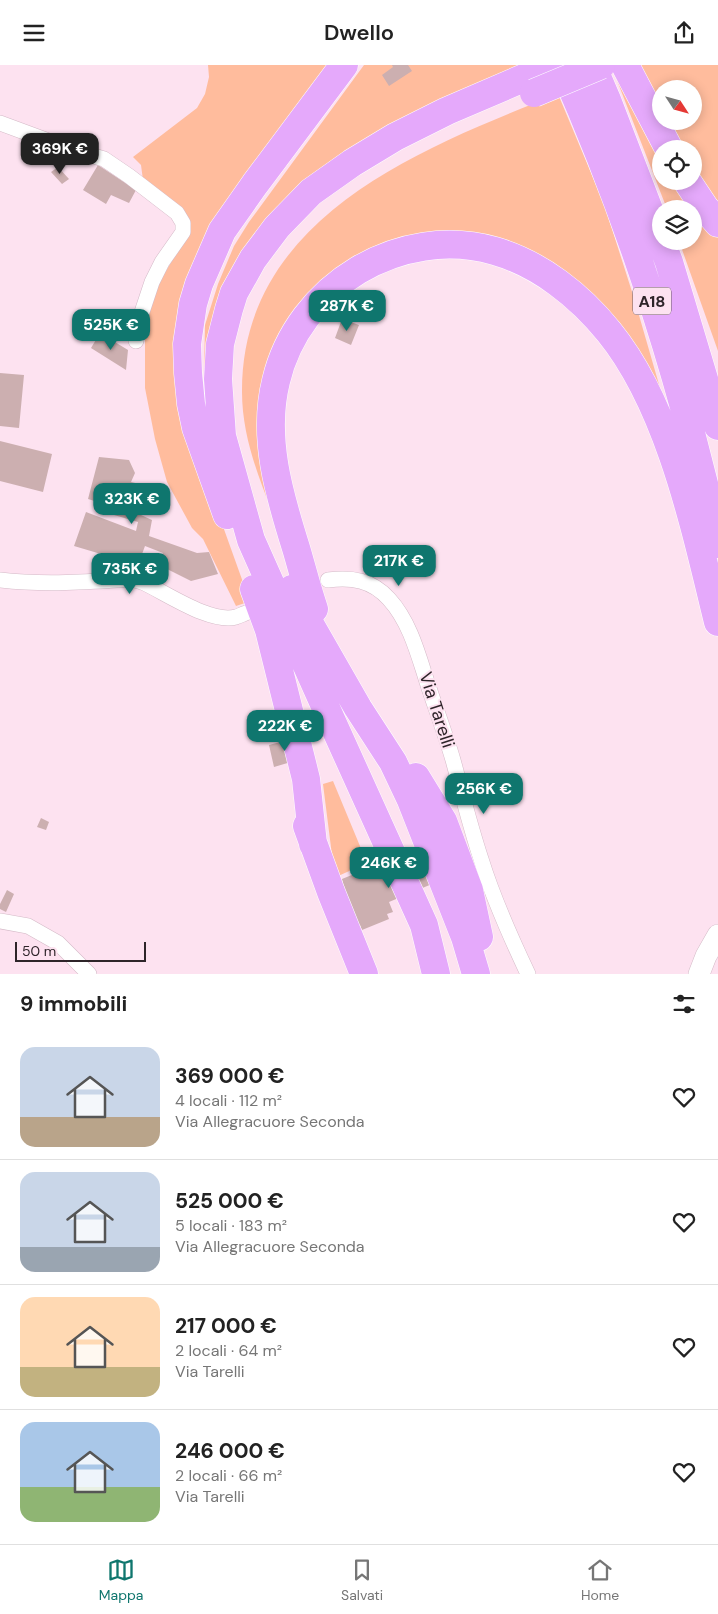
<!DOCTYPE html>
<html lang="it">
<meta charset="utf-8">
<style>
body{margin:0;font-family:"DM Sans",sans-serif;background:#f6f6f6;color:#222;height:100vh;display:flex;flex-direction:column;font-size:19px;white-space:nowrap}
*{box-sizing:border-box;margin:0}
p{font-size:16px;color:#767676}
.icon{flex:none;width:28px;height:28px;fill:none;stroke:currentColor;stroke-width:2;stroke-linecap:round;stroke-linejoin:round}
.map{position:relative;height:909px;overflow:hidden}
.sheet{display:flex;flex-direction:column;background:#fff;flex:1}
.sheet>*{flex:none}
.needle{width:32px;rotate:126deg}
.fabs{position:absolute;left:652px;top:15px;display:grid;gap:10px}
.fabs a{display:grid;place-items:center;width:50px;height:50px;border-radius:50%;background:#fff;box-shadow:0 2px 12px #0003;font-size:25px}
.scale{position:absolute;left:15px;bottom:12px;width:131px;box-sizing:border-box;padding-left:5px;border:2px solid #2e2429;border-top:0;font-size:14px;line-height:18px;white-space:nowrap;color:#2e2429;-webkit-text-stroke:4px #fde2f0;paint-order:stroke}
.price{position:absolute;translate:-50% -42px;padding:0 11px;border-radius:10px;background:#0f766e;color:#fff;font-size:16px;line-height:32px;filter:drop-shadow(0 1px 2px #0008)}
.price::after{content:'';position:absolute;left:50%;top:30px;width:15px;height:11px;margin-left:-8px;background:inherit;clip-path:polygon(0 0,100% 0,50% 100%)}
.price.active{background:#222;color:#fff}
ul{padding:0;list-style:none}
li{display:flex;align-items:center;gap:15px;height:125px;padding:0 20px}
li+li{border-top:1px solid #e0e0e0}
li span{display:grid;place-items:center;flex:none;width:140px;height:100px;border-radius:15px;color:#555}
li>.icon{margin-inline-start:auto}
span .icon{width:60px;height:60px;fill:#fffc;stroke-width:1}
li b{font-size:21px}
h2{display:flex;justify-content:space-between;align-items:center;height:60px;padding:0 20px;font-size:21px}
header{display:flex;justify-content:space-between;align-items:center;height:65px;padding:0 20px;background:#fff;font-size:22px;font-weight:600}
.menu{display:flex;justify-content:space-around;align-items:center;height:70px;border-top:1px solid #e0e0e0;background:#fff;font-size:14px;color:#767676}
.menu a{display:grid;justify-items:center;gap:2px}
.menu .active{color:#0f766e}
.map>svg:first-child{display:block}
</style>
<header><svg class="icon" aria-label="menu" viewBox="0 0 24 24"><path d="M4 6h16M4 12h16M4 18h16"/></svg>Dwello<svg class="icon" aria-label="share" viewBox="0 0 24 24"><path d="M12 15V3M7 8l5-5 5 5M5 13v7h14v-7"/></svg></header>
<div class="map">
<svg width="718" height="909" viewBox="0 0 718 909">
<rect width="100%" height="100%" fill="#fde2f0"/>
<path fill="#ffbc9d" d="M 208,0 L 333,0 L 194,210 L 192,375 L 249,534 L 245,538 L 236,541 L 203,474 L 192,463 L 167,417 L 155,374 L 145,323 L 145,256 L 158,219 L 190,166 L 143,115 L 141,100 L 133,92 L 197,43 L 205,29 L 209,12 Z
M 364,0 L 540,0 L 446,40 L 249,190 L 212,355 L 204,311 L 205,260 L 218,219 L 234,181 L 249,157 Z
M 611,0 L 661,87 L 661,116 L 679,116 L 718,171 L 718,286 L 679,176 L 694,176 L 694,144 L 667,144 Z
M 636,0 L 718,0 L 718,144 L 694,108 L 694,84 L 680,84 L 666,56 L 694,56 L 694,24 L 661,24 L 661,48 Z
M 558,29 L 604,139 L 634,233 L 660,323 L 539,196 L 390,185 L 282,282 L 285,479 C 266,430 242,380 242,327 C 241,152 422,83 558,29 Z
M 333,716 L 367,798 L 336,812 L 334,806 L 323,719 Z"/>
<path fill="#ccafb0" d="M 392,0 L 408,0 L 412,6 L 389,21 L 382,10 L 393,2 Z
M 98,100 L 136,125 L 129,138 L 111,130 L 106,139 L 83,125 Z
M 58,102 L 69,114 L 62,119 L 51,107 Z
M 342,254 L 359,260 L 351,280 L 335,273 Z
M 100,268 L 128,285 L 126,305 L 91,283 Z
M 0,308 L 24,310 L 19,363 L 0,361 Z
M 0,376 L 52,389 L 43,427 L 0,416 Z
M 99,392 L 129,395 L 135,408 L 131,417 L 148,421 L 141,450 L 152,455 L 149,471 L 197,488 L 209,487 L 218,509 L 191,516 L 157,499 L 163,488 L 145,481 L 138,500 L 74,481 L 86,447 L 136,466 L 138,457 L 97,445 L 101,438 L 88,434 Z
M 295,673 L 301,694 L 274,702 L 269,680 Z
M 41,753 L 49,757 L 46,765 L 37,762 Z
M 442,788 L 451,811 L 389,837 L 393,847 L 387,849 L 389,854 L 362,865 L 360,860 L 357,861 L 340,820 L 343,819 L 342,814 L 369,803 L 370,807 L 376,805 L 379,813 Z
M 7,825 L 14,829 L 6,847 L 0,844 L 0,839 Z"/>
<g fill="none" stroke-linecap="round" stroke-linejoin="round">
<g stroke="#d4bac7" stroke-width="16">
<path id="street" d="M 0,58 L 73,85 L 104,94 L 129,111 L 177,148 L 183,158 L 183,167 L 162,197 L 152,217 L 139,256 L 136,276
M 0,515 C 43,520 89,517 132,514 L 142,517 C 165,527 210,559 236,552 C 239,551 243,549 246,548
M 328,515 C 352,512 372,515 389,534 C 411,558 419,593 429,623 C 437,647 446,671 453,695 C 462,728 470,761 481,794 C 493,833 510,871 528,909
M 0,856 L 28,861 L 58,878 L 89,909"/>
</g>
<g stroke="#d4bac7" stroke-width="22">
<path id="secondary" d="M 699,909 L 706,891 L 718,870"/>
</g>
<g stroke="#fff" stroke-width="29">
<path id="highway" d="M 562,0 C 630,154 682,315 718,479
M 592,0 L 607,35 L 669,197 L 718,361
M 625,0 L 669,84
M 687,116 L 705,143 L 718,158
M 227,450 L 196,363 L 191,339 L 188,308 L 187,279 L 193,239 L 199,219 L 222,166 L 255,119 L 344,0
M 254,524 L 269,565 L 306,714 L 313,779
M 292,524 L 303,547 L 358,643 L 393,697 L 411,735 L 465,872 L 476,909
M 314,544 C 307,524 302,503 296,483 C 279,429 262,372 276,316 C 298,221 400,159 495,186 C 540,199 580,231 609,267 C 670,342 695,464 718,557
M 416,712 L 443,756 L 469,825 L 479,872
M 307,761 L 331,827 L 364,909
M 436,909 L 424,860 L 320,630 L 251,475 L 222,371 L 218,314 L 220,279 L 229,244 L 234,228 L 253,194 L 277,162 L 311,127 L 352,98 L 395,72 L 447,46 L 554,0"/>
</g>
<use href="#street" stroke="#fff" stroke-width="15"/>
<use href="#secondary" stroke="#fff" stroke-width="21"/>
<use href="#highway" stroke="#e5a9fb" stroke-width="28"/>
<g stroke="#fff" stroke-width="29" stroke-linecap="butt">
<path id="highway-bridge" d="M 534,28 L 601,0"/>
</g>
<use href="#highway-bridge" stroke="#e5a9fb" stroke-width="28"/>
</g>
<g text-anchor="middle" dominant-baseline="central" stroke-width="4" stroke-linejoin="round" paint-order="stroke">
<rect fill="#fde2f0" stroke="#6c5d65" stroke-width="1" x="633" y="222.5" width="38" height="27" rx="4"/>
<g font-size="16" font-weight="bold" fill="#2e2429">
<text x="652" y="236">A18</text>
</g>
<g font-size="18" fill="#2e2429" stroke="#fde2f0">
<text transform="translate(437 645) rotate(72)">Via Tarelli</text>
</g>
</g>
</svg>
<div class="fabs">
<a><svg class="needle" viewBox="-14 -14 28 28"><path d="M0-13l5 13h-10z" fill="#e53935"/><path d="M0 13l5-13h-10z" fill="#767676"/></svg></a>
<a><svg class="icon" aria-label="locate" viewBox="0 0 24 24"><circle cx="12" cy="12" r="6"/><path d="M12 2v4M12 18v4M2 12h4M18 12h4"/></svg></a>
<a><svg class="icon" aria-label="layers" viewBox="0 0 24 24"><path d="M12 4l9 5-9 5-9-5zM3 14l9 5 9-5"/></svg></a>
</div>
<div class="scale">50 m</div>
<b class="price active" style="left:60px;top:110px">369K €</b>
<b class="price" style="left:347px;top:267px">287K €</b>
<b class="price" style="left:111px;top:286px">525K €</b>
<b class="price" style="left:132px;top:460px">323K €</b>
<b class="price" style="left:399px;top:522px">217K €</b>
<b class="price" style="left:130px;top:530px">735K €</b>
<b class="price" style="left:285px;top:687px">222K €</b>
<b class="price" style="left:484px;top:750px">256K €</b>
<b class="price" style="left:389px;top:824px">246K €</b>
</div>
<section class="sheet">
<h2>9 immobili<svg class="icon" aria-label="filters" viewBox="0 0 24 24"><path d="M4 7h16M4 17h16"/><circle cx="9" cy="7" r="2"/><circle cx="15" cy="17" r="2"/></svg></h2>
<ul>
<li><span style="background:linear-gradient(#c9d6e8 70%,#b9a48a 0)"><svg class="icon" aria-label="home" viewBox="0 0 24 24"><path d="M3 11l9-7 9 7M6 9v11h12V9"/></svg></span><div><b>369 000 €</b><p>4 locali · 112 m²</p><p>Via Allegracuore Seconda</p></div><svg class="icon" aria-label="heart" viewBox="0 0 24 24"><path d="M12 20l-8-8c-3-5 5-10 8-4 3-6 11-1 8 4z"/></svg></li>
<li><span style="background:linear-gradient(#c9d6e8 75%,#9aa5b1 0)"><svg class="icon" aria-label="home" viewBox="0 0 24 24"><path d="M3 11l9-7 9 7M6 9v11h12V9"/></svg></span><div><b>525 000 €</b><p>5 locali · 183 m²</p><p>Via Allegracuore Seconda</p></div><svg class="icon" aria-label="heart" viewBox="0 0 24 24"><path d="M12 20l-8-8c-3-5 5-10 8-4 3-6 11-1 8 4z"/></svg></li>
<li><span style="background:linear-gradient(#ffd9b3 70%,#c2b280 0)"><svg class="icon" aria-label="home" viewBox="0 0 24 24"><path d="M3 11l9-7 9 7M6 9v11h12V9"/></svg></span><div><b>217 000 €</b><p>2 locali · 64 m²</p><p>Via Tarelli</p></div><svg class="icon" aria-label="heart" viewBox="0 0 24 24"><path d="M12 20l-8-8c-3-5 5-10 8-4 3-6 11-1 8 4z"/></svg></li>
<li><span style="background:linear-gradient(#a9c7e8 65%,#8fb573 0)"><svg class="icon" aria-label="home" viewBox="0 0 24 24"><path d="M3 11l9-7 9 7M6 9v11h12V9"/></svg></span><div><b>246 000 €</b><p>2 locali · 66 m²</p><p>Via Tarelli</p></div><svg class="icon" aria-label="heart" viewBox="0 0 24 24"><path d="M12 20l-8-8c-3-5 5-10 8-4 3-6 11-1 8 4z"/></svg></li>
</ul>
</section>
<nav class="menu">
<a class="active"><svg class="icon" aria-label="map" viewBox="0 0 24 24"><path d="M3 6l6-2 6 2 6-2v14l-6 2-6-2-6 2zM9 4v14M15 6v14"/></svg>Mappa</a>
<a><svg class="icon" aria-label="saved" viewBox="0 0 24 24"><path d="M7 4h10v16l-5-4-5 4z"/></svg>Salvati</a>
<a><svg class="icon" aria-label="home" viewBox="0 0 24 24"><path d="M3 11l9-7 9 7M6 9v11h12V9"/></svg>Home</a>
</nav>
